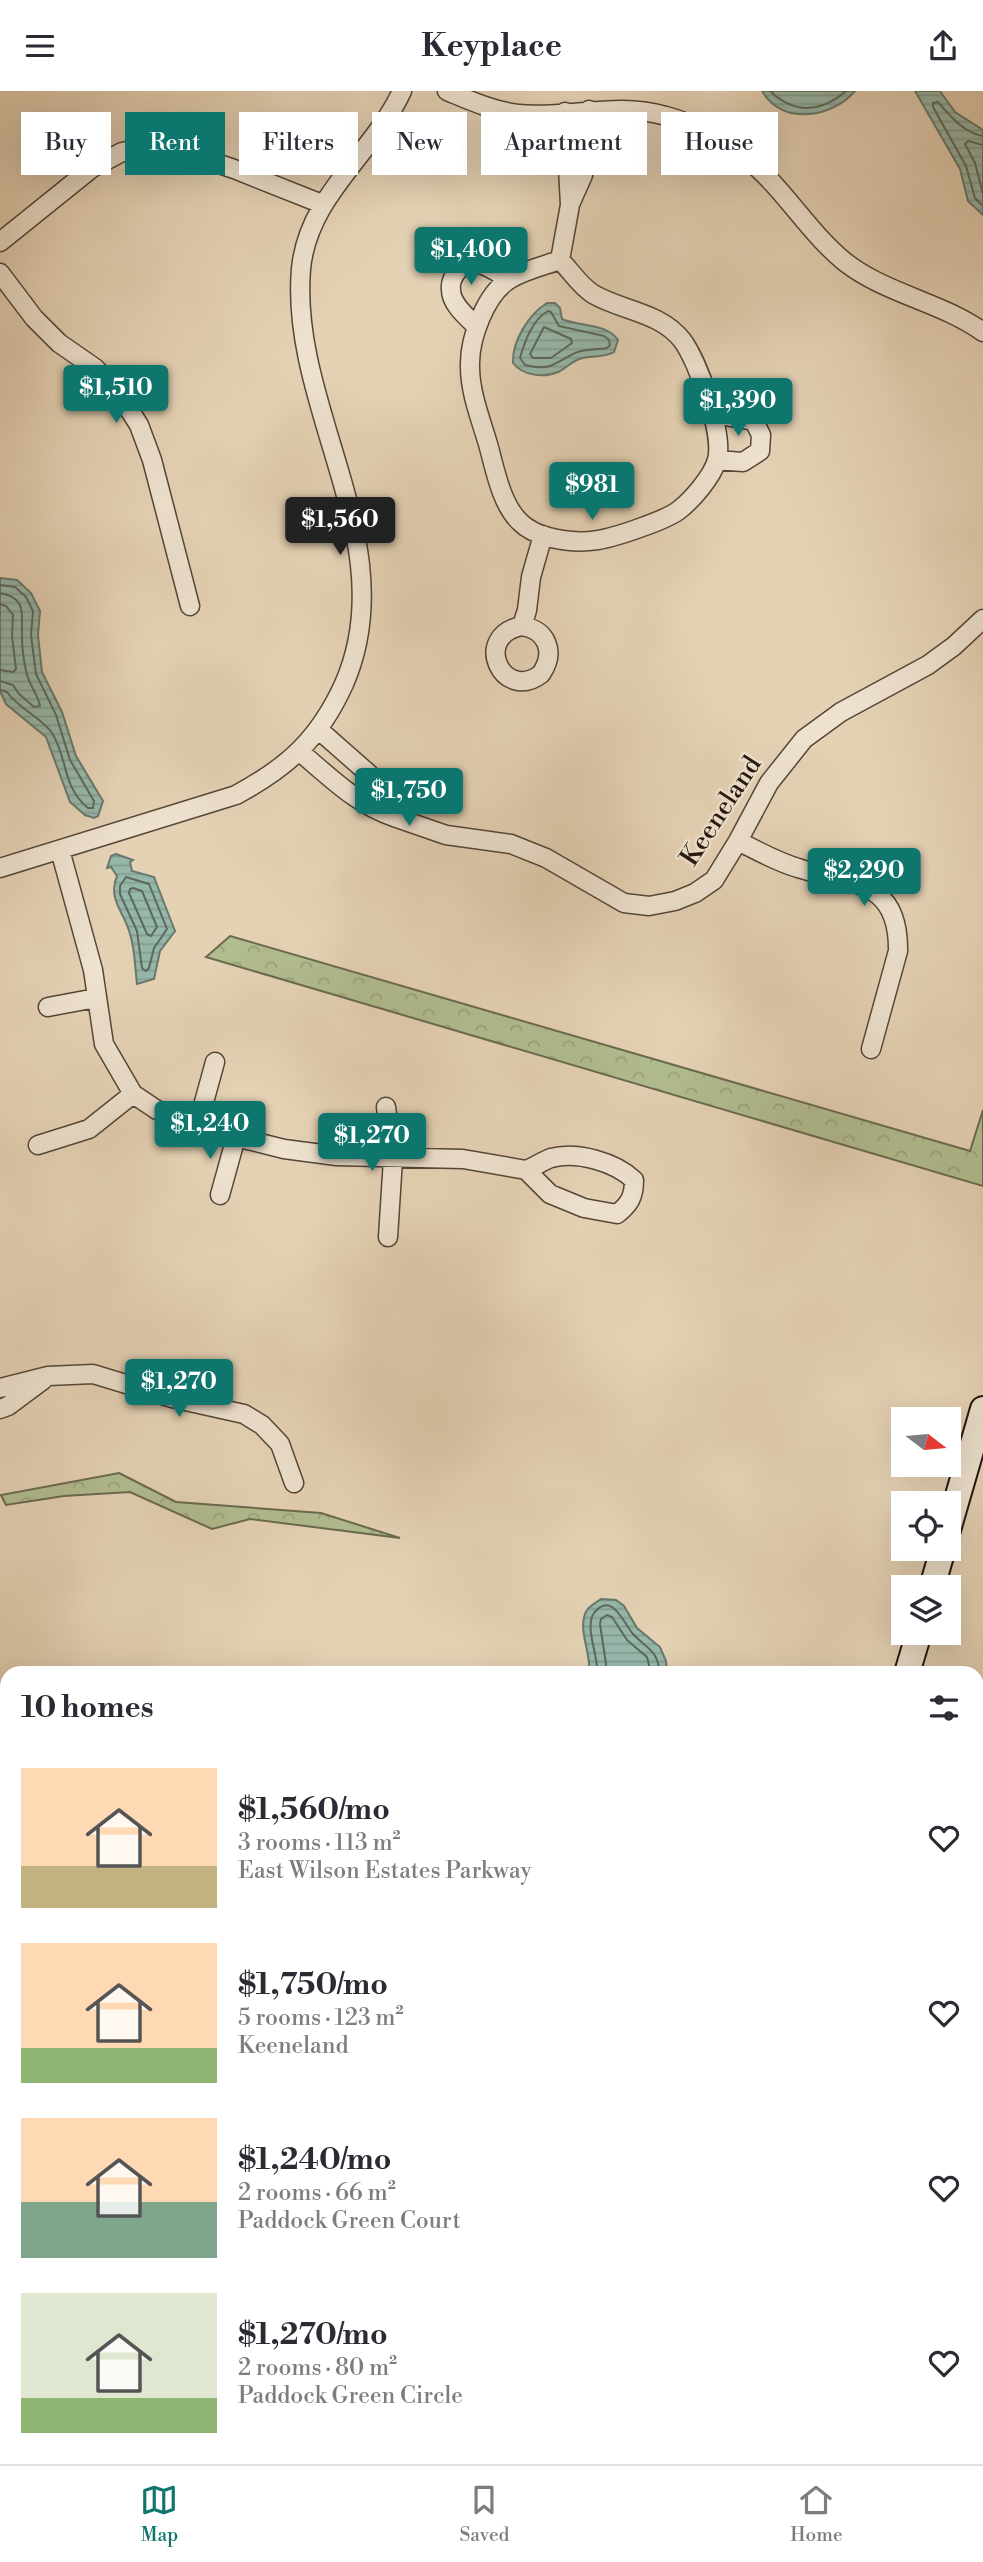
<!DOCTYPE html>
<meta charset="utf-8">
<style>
body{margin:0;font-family:"Libre Bodoni",serif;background:#f2f2f3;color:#2b2b33;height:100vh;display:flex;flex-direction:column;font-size:26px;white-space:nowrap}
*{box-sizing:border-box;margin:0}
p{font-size:23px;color:#7c7c81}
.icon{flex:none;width:38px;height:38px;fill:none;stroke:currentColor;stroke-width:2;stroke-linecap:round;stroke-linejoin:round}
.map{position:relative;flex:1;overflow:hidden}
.drawer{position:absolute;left:0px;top:1575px;width:984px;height:798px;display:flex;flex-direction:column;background:#fff;border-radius:21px 21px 0 0;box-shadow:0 7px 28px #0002}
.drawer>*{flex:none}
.banner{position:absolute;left:21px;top:21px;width:942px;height:63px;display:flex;gap:14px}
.needle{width:46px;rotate:106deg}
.fabs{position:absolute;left:891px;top:1316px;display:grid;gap:14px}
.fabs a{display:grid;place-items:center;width:70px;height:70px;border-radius:0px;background:#fff;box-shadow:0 7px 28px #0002;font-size:35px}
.price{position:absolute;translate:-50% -60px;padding:0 16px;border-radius:7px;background:#0f766e;color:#fff;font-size:23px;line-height:46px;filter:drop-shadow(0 2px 4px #0008)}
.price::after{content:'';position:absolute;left:50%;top:42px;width:21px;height:16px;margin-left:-10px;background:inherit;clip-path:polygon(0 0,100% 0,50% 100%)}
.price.on{background:#222;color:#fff}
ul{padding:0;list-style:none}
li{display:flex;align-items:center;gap:21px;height:175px;padding:0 21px}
li span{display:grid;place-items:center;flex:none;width:196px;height:140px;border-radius:0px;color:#555}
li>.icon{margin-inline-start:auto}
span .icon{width:84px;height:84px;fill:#fffc;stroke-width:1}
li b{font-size:30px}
h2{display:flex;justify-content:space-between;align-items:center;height:84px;padding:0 21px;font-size:30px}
.pill{padding:0 24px;border-radius:0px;background:#fff;box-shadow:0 7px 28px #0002;font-size:24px;line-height:63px}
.pill.on{background:#0f766e;color:#fff}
header{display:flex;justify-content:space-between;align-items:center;height:91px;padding:0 21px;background:#fff;font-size:32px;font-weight:700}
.tab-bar{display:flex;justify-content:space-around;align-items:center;height:98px;border-top:2px solid #e1e1e2;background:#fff;font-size:19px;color:#7c7c81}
.tab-bar a{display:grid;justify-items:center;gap:4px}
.tab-bar .on{color:#0f766e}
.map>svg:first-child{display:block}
</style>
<header><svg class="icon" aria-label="menu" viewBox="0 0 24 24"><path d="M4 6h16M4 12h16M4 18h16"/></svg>Keyplace<svg class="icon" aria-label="share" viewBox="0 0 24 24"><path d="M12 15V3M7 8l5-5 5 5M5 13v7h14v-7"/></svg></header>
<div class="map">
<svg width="983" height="2373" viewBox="0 0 983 2373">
<defs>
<pattern id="forest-crowns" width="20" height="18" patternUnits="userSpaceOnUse" patternTransform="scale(1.75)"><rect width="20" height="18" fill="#b1bd90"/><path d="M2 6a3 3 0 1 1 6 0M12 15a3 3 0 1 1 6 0" fill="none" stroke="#98a27b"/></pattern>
<pattern id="water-rules" width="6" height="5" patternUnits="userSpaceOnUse" patternTransform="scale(1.75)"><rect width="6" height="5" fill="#96b8aa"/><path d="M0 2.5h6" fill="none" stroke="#819d91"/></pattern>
</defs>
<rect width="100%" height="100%" fill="#e5d2b5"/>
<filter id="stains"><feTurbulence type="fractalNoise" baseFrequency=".00286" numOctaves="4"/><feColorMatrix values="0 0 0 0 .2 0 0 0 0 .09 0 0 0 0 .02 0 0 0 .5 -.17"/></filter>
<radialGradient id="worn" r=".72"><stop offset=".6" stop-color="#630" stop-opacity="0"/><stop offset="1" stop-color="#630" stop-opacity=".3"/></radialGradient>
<path fill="url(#forest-crowns)" stroke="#6a6a4f" stroke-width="2" d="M 230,845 L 970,1060 L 983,1019 L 983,1095 L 206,866 Z
M 119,1382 L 176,1411 L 321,1422 L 400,1447 L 250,1428 L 212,1438 L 130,1401 L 64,1405 L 6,1414 L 1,1404 Z"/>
<path fill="url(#water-rules)" stroke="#68786c" stroke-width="2" d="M 762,0 L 855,0 C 832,27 782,35 762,0 Z
M 915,0 L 940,0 L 955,21 L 983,39 L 983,124 L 968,110 L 960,78 Z
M 547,212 L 555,212 L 560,217 L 562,228 C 580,236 607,232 618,249 L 614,261 C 603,268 589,263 577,269 C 570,272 565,278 558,281 C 544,287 523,285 513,272 C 512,250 529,223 547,212 Z
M 0,487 L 17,489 L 31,502 L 40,520 L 38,544 L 42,581 L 62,621 L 76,665 L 103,710 L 98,725 L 94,727 L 85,724 L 70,711 L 46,646 L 6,613 L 0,600 Z
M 116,763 L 133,769 L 130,771 L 132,780 L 154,786 L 175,840 L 160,860 L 154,888 L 137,893 C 135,877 135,858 130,843 C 125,822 107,808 117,785 L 111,776 L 107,777 L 111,765 Z
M 601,1508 L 616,1509 L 624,1515 L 637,1537 L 660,1556 L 666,1570 L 667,1582 L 589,1582 C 592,1563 576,1537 587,1519 C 590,1515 597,1511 601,1508 Z"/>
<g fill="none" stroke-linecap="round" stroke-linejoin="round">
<path stroke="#5c685c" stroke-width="2" d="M 770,0 C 794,23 821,22 846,0
M 983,45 C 964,42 950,25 938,11 L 933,12 L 933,16 L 966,75 L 975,107 L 983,115
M 983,54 L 968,50 L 965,53 L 975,72 L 983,103
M 548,220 L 551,221 L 559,235 L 604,245 L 609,249 L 610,254 L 607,257 C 596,259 582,258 573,263 C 552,274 550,280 525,274 L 520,267 C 525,250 532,229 548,220 Z
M 544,236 L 571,248 L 572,252 L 551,267 L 533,267 L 530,263 Z
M 0,494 L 15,496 L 26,506 L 33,520 L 31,544 L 36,583 L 56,624 L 70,669 L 94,710 L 93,717 L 88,717 C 62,696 68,667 52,642 C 42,627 19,618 7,601 L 0,599
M 0,502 C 28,507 21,524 22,545 C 22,557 24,572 27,584 C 30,595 38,604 40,615 L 34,616 L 19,603 L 13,594 L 0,590
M 0,513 L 6,515 L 13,524 L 12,545 L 16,578 L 13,581 L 0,579
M 126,786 L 149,793 L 167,838 L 154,857 L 149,877 L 146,880 L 142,877 L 137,840 L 120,803 L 120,795 Z
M 133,797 L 142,800 L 157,836 L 151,845 L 147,843 L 129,802 L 130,798 Z
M 597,1582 C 599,1566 584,1536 594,1522 C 612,1499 624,1533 633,1543 C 648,1559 657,1558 660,1582
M 605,1582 L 606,1573 L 600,1533 L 601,1528 L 607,1524 L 612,1526 L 627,1549 L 647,1566 L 651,1582"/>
<g stroke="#544638" stroke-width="21">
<path id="street" d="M 447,0 C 469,9 493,20 518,23 C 568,28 616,10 666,25 C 695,33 723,48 746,67 C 783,96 808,141 845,171 C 886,203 941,211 983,241
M 571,111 L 583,84 L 589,19
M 0,151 L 92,77 L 122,61 L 150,55 L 184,61 L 234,78 L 322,113
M 560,169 C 571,180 580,195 593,203 C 622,220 660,221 682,249 C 698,270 724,343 717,369 C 712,386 692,409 679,419 C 670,426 656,431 645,435 C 610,448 585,456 548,446 C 537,443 528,439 520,431 C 501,413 495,378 488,353 C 481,329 470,302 470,276 C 469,249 485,203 510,188 C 525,179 543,175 560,169 L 570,114 L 565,21
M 0,182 L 34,227 L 59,252 L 95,277 L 118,301 L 139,334 L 152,369 L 190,515
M 476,235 C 467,226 451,213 451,199 C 450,192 454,184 458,179 C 473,163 495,179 508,189
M 713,323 L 754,330 L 761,344 L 760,360 L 743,371 L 717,369
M 522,535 C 547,539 556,561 541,583 C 503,612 471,545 522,535 L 527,519 L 531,486 L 543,444
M 300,661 C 330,686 356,713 394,726 L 384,702 L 369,683 L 319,639
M 394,726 L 446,744 L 511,753 L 546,767 L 624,812 L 649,815 L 675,810 L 695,802 L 714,789 L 738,750 L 769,692 L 804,648 L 841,621 L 928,574 L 954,555 L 983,528
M 738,750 C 758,760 777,771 798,777 C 850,794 899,787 898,860 L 871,958
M 60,759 L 93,879 L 104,953 L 133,1003 L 157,1019 L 236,1046 L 284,1058 L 337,1065 L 463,1068 L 526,1079 L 550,1103 L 584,1117 L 617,1123 C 630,1113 634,1105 634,1089 C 615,1071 577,1060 551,1067 C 543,1070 534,1076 526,1079
M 0,777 L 236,704 C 288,676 319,648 344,593 C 405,454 289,318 301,178 C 308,104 373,63 402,0
M 48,916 L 96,907
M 386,1016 L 393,1068 L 388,1146
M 198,1033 L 215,971
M 38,1054 L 89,1038 L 133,1003
M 220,1104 L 236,1046
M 0,1297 L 48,1285 L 93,1283 L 172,1307 L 244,1323 L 262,1334 L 280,1353 L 294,1392
M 0,1318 L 8,1315 L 43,1289
M 976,1611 L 983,1610"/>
</g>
<g stroke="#23170e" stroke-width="28">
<path id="secondary" d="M 948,1439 L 983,1318
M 932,1496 L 943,1458
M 907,1582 L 919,1542
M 0,1914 L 7,1916
M 976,2193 L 983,2195
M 682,2373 L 684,2366"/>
</g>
<use href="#street" stroke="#eee2cf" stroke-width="18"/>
<use href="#secondary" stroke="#eee2cf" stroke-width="24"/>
</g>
<g text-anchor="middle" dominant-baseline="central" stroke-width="5" stroke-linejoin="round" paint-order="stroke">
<g font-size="26" fill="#23170e" stroke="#eee2cf">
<text transform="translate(721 720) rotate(-57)">Keeneland</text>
</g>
</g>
<rect width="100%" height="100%" filter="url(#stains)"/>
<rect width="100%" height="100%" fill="url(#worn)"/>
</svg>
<div class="fabs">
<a><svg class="needle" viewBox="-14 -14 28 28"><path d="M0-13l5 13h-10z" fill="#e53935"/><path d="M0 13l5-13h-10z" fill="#7c7c81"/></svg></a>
<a><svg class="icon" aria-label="locate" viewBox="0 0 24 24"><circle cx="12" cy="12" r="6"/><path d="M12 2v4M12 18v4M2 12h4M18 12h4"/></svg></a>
<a><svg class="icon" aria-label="layers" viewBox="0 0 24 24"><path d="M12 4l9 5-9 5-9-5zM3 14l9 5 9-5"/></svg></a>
</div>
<b class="price" style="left:471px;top:196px">$1,400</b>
<b class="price" style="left:116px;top:334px">$1,510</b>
<b class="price" style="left:738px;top:347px">$1,390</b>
<b class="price" style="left:592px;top:431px">$981</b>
<b class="price on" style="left:340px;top:466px">$1,560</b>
<b class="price" style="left:409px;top:737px">$1,750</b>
<b class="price" style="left:864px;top:817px">$2,290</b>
<b class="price" style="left:210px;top:1070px">$1,240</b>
<b class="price" style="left:372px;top:1082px">$1,270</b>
<b class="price" style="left:179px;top:1328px">$1,270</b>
<div class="banner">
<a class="pill">Buy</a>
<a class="pill on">Rent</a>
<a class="pill">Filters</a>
<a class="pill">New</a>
<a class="pill">Apartment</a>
<a class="pill">House</a>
</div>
<section class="drawer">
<h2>10 homes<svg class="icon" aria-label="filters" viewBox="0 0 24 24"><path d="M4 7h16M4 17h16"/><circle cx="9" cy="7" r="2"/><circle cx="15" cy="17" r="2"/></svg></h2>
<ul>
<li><span style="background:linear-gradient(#ffd9b3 70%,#c2b280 0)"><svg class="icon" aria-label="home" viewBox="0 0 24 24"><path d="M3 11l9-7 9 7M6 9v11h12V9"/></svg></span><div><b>$1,560/mo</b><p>3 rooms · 113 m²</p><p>East Wilson Estates Parkway</p></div><svg class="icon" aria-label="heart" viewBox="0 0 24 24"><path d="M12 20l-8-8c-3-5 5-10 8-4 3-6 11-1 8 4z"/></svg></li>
<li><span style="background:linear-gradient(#ffd9b3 75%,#8fb573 0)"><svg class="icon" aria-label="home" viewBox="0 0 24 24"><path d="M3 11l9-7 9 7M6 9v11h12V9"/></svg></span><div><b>$1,750/mo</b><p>5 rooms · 123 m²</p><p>Keeneland</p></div><svg class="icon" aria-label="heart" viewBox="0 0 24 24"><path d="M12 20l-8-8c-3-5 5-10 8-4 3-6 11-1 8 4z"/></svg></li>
<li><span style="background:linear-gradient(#ffd9b3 60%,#7fa58c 0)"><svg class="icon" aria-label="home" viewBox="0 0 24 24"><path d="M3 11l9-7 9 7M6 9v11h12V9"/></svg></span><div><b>$1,240/mo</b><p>2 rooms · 66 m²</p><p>Paddock Green Court</p></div><svg class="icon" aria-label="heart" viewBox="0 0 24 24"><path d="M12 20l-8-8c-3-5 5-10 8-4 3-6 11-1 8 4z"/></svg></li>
<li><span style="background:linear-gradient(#dfe7d0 75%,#8fb573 0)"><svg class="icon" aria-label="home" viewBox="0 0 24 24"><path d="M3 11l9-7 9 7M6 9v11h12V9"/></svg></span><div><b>$1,270/mo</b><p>2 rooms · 80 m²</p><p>Paddock Green Circle</p></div><svg class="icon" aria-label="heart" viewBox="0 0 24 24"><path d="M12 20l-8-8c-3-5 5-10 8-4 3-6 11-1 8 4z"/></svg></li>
</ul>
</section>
</div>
<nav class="tab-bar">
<a class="on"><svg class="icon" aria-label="map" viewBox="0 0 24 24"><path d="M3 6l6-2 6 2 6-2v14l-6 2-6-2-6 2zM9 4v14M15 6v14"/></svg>Map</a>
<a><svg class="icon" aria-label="saved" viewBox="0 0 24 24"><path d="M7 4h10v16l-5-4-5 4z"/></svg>Saved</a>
<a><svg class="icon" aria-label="home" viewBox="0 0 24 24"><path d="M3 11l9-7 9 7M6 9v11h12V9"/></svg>Home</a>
</nav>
